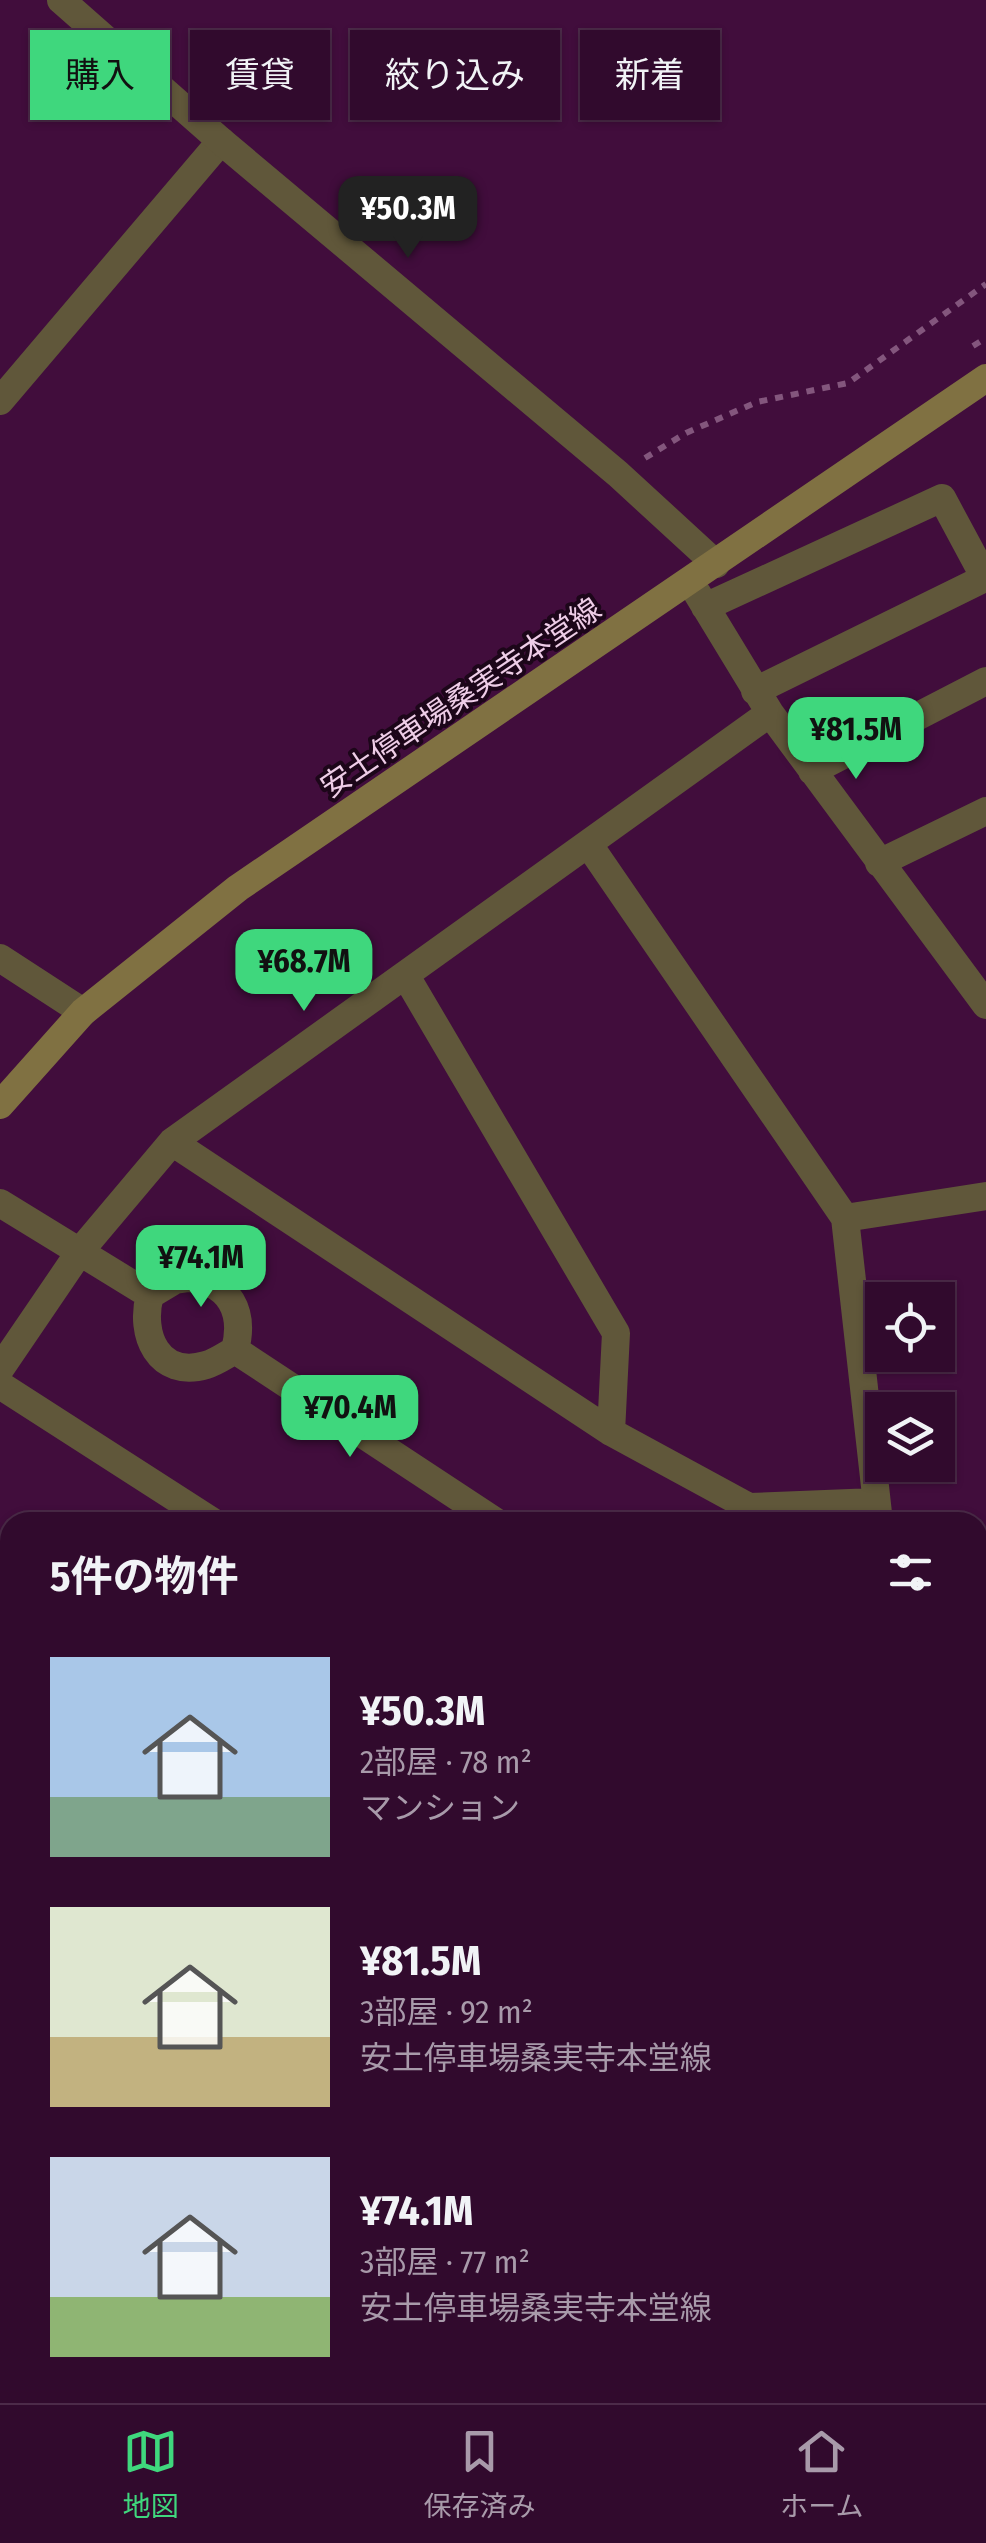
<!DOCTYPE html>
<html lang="ja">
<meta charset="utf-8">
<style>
body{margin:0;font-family:"Fira Sans Condensed","Noto Sans JP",sans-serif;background:#3d1839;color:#f1f3f6;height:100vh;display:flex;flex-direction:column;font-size:38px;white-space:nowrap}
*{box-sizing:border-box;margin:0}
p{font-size:32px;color:#a89aaa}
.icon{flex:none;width:55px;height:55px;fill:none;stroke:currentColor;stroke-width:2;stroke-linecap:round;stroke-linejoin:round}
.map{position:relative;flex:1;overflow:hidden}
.details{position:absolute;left:0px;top:1512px;width:988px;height:892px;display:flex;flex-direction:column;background:#310a2d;border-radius:30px 30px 0 0;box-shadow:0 2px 8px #0004,0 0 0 2px #4c2b49}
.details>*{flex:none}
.top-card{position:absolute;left:30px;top:30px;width:928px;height:90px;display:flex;gap:20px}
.fabs{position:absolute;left:865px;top:1282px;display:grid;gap:20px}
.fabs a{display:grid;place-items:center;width:90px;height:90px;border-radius:0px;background:#310a2d;box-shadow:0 2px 8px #0004,0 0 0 2px #4c2b49;font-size:50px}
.price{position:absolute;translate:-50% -85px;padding:0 22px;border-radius:20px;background:#3fd77d;color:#111;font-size:32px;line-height:65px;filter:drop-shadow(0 2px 5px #0008)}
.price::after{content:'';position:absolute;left:50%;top:60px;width:30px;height:22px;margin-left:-15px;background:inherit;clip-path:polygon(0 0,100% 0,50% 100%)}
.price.active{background:#222;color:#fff}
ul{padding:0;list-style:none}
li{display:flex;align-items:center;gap:30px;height:250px;padding:0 50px}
li span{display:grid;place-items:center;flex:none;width:280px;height:200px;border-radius:0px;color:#555}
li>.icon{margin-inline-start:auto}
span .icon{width:120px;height:120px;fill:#fffc;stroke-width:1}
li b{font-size:42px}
h2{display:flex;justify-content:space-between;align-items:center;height:120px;padding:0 50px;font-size:42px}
.chip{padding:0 35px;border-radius:0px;background:#310a2d;box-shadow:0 2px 8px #0004,0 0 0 2px #4c2b49;font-size:35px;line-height:90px}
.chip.active{background:#3fd77d;color:#111}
.dock{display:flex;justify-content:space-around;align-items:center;height:140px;border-top:2px solid #4c2b49;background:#310a2d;font-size:28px;color:#a89aaa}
.dock a{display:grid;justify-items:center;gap:5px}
.dock .active{color:#3fd77d}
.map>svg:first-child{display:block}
</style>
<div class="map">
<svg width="986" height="2403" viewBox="0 0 986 2403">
<rect width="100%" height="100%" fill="#410d3c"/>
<path fill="#5c1609" d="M 978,1667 L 986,1667 L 986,1867 L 978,1867 Z"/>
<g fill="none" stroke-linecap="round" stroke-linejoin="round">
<path stroke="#3a737f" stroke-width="11" d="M 0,2276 L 10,2277
M 804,2395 L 858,2403"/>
<path stroke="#83567d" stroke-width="6" stroke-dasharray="8 8" stroke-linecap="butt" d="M 973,346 L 986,338
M 645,458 L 686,433 L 757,402 L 848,383 L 986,284"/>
<path stroke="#60573a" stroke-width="28" d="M 0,401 L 221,141
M 697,593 L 770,713 L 986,1005
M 705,607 L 942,498 L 985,578 L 755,691
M 812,771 L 986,681
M 589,845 L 845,1218 L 879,1522
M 879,863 L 986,811
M 0,958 L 83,1012
M 406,976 L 616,1333 L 611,1432
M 172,1142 L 611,1432 L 749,1507 L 875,1502
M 0,1203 L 150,1295
M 845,1218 L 986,1196
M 189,1278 C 230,1282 245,1312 235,1350 C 226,1355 216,1362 206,1365 C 158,1379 139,1334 150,1295 L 175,1280 Z
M 235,1350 L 496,1522
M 0,1369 L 81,1250 L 172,1142 L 770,713
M 0,1385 L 213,1522
M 978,1632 L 986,1631
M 0,1829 L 10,1833
M 978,1887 L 986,1888
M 0,2002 L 10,2007
M 978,2117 L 986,2118"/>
<path stroke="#60573a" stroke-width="28" d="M 61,0 L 221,141 L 618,474 L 716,564"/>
<path stroke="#807142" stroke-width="28" d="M 0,1105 L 83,1012 L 238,888 L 986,378"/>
</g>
<g text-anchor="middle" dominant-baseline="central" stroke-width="8" stroke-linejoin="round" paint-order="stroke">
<g font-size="30" fill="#eecde7" stroke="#1c0619">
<text transform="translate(461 698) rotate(-34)">安土停車場桑実寺本堂線</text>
</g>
</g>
</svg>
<div class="fabs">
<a><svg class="icon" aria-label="locate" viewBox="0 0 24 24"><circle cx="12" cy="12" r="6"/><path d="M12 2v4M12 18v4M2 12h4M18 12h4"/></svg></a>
<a><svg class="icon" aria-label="layers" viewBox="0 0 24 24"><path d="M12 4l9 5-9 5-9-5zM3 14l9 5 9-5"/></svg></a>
</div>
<b class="price active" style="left:408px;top:261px">¥50.3M</b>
<b class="price" style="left:856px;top:782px">¥81.5M</b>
<b class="price" style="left:304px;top:1014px">¥68.7M</b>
<b class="price" style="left:201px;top:1310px">¥74.1M</b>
<b class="price" style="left:350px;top:1460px">¥70.4M</b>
<div class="top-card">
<a class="chip active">購入</a>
<a class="chip">賃貸</a>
<a class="chip">絞り込み</a>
<a class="chip">新着</a>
</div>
<section class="details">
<h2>5件の物件<svg class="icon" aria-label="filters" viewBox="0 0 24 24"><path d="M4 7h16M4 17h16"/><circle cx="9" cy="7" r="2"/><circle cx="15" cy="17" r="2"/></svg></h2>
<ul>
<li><span style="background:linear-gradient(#a9c7e8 70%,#7fa58c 0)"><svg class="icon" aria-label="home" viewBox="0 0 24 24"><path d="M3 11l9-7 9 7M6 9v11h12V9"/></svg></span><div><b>¥50.3M</b><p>2部屋 · 78 m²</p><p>マンション</p></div></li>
<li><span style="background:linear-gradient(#dfe7d0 65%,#c2b280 0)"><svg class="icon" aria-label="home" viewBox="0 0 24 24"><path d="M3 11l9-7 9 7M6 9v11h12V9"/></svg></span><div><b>¥81.5M</b><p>3部屋 · 92 m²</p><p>安土停車場桑実寺本堂線</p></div></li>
<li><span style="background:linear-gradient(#c9d6e8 70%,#8fb573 0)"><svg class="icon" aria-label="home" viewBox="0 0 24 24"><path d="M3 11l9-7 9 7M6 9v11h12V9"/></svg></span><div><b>¥74.1M</b><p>3部屋 · 77 m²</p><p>安土停車場桑実寺本堂線</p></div></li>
</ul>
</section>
</div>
<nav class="dock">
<a class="active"><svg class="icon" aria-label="map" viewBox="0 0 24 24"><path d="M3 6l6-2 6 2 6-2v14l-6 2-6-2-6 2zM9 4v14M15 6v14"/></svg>地図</a>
<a><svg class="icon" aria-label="saved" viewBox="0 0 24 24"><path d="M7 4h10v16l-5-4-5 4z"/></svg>保存済み</a>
<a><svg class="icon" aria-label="home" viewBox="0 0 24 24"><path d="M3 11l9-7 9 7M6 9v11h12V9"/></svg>ホーム</a>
</nav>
